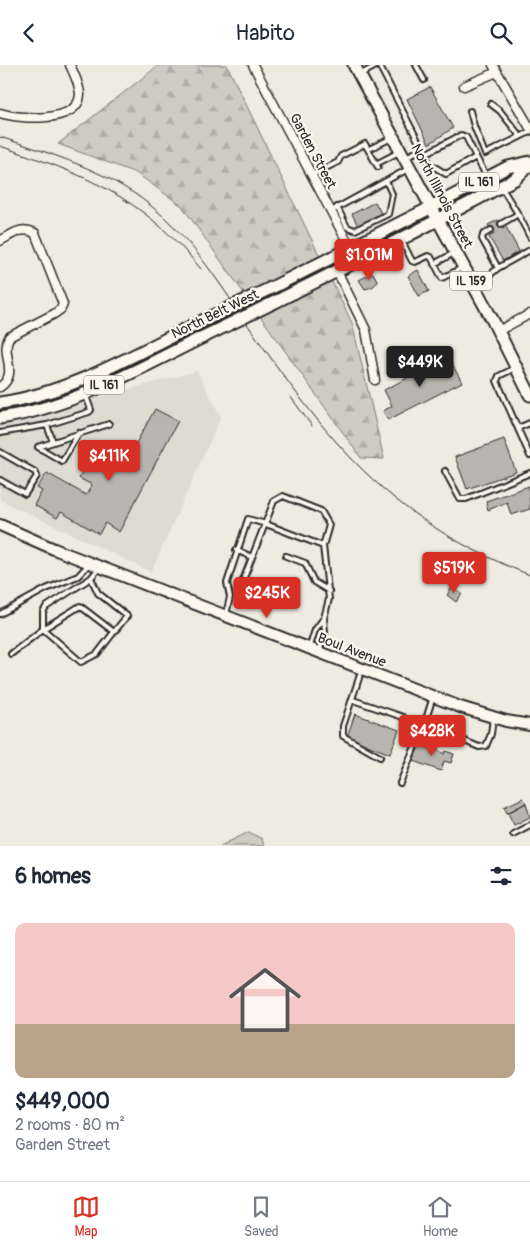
<!DOCTYPE html>
<meta charset="utf-8">
<style>
body{margin:0;font-family:Pangolin,sans-serif;background:#f2f2f3;color:#1f2937;height:100vh;display:flex;flex-direction:column;font-size:19px;white-space:nowrap}
*{box-sizing:border-box;margin:0}
p{font-size:16px;color:#747a83}
.icon{flex:none;width:28px;height:28px;fill:none;stroke:currentColor;stroke-width:2;stroke-linecap:round;stroke-linejoin:round}
.map{position:relative;height:781px;overflow:hidden}
.details{display:flex;flex-direction:column;background:#fff;flex:1}
.details>*{flex:none}
.price{position:absolute;translate:-50% -42px;padding:0 11px;border-radius:5px;background:#d93025;color:#fff;font-size:16px;line-height:32px;filter:drop-shadow(0 1px 2px #0008)}
.price::after{content:'';position:absolute;left:50%;top:30px;width:15px;height:11px;margin-left:-8px;background:inherit;clip-path:polygon(0 0,100% 0,50% 100%)}
.price.on{background:#222;color:#fff}
ul{padding:0;list-style:none}
li{display:grid;align-content:center;gap:10px;height:265px;padding:0 15px}
li span{display:grid;place-items:center;height:155px;border-radius:10px;color:#555}
li>.icon{margin-inline-start:auto}
span .icon{width:90px;height:90px;fill:#fffc;stroke-width:1}
li b{font-size:21px}
h2{display:flex;justify-content:space-between;align-items:center;height:60px;padding:0 15px;font-size:21px}
header{display:flex;justify-content:space-between;align-items:center;height:65px;padding:0 15px;background:#fff;font-size:22px;font-weight:600}
.tabs{display:flex;justify-content:space-around;align-items:center;height:70px;border-top:1px solid #e0e1e3;background:#fff;font-size:14px;color:#747a83}
.tabs a{display:grid;justify-items:center;gap:2px}
.tabs .on{color:#d93025}
.map>svg:first-child{display:block}
</style>
<header><svg class="icon" aria-label="back" viewBox="0 0 24 24"><path d="M15 5l-7 7 7 7"/></svg>Habito<svg class="icon" aria-label="search" viewBox="0 0 24 24"><circle cx="10" cy="10" r="6"/><path d="M15 15l6 6"/></svg></header>
<div class="map">
<svg width="530" height="781" viewBox="0 0 530 781">
<defs>
<pattern id="forest-firs" width="22" height="20" patternUnits="userSpaceOnUse" patternTransform="scale(1.25)"><rect width="22" height="20" fill="#cecbc2"/><path d="M5 1l3.5 6h-7zM16 11l3.5 6h-7z" fill="#b1aea7"/></pattern>
<pattern id="park-tufts" width="24" height="20" patternUnits="userSpaceOnUse" patternTransform="scale(1.25)"><rect width="24" height="20" fill="#cecbc2"/><path d="M3 7l-1-3M5 7V3M7 7l1-3M15 17l-1-3M17 17v-4M19 17l1-3" fill="none" stroke="#b1aea7"/></pattern>
</defs>
<rect width="100%" height="100%" fill="#eeebe0"/>
<filter id="ink" filterUnits="userSpaceOnUse"><feTurbulence type="fractalNoise" baseFrequency=".02" numOctaves="2"/><feDisplacementMap in="SourceGraphic" scale="10" xChannelSelector="R" yChannelSelector="G"/><feConvolveMatrix kernelMatrix="1 2 1 2 8 2 1 2 1" color-interpolation-filters="sRGB"/></filter>
<g filter="url(#ink)">
<path fill="#dedbd1" d="M 197,306 L 221,352 L 151,507 L 0,435 L 0,359 Z"/>
<path fill="url(#forest-firs)" stroke="#7c7b76" d="M 159,0 L 227,0 L 352,258 L 384,394 L 361,393 L 182,141 L 136,108 L 58,79 Z"/>
<path fill="url(#park-tufts)" stroke="#7c7b76" d="M 249,767 L 262,774 L 264,781 L 220,781 Z"/>
<path fill="#b8b5ae" stroke="#2b2b2b" d="M 430,22 L 453,63 L 429,79 L 407,34 Z
M 375,137 L 381,148 L 358,161 L 352,149 Z
M 498,155 L 503,164 L 506,162 L 519,186 L 503,196 L 489,172 L 494,169 L 488,160 Z
M 418,205 L 429,226 L 419,231 L 408,211 Z
M 373,208 L 378,217 L 372,222 L 365,224 L 359,215 Z
M 438,294 L 442,304 L 452,299 L 462,317 L 388,355 L 383,346 L 392,341 L 384,325 L 425,304 L 423,301 Z
M 155,344 L 178,356 L 119,467 L 105,458 L 99,469 L 61,447 L 57,453 L 34,440 L 42,426 L 37,423 L 47,408 L 86,430 L 92,420 L 79,413 L 92,389 L 119,404 L 120,401 L 123,402 Z
M 504,374 L 516,407 L 467,424 L 455,392 Z
M 529,421 L 530,444 L 511,450 L 507,437 L 488,445 L 486,436 Z
M 452,522 L 462,529 L 456,537 L 447,530 Z
M 355,649 L 399,665 L 390,689 L 347,672 Z
M 419,680 L 429,683 L 430,680 L 444,689 L 445,686 L 454,689 L 451,698 L 444,696 L 441,706 L 413,696 Z
M 523,733 L 526,738 L 507,748 L 504,742 Z
M 526,738 L 530,752 L 514,760 L 508,748 Z"/>
<g fill="none" stroke-linecap="round" stroke-linejoin="round">
<g stroke="#2b2b2b" stroke-width="8">
<path id="lane" d="M 379,0 L 430,99 L 446,109 L 476,92 L 466,72 L 461,70 L 425,89
M 416,0 L 424,15
M 361,9 L 378,0
M 491,39 L 500,46 L 520,71
M 470,46 L 474,61 L 485,89 L 530,67
M 369,84 L 392,73
M 405,92 L 423,84
M 476,92 L 487,112
M 376,99 L 399,87
M 312,110 L 338,97 L 341,91 L 365,79 L 378,102
M 337,142 L 347,162 L 355,165 L 388,149 L 392,129 L 386,116
M 335,144 L 408,104
M 518,149 L 530,172
M 501,159 L 518,149 L 502,123
M 402,176 L 412,196 L 415,197 L 428,191 L 431,192 L 442,213 L 462,203
M 434,199 L 454,188
M 498,203 L 530,185
M 476,222 L 498,203 L 482,174 L 483,170 L 491,165
M 515,303 L 499,311 L 497,316 L 530,391
M 47,360 L 53,377
M 518,363 L 530,358
M 0,368 L 47,360 L 89,347 L 91,345 L 86,331
M 38,382 L 109,359
M 38,382 L 62,396 L 79,368
M 0,387 L 35,407 L 37,411 L 25,429 L 0,415
M 445,406 L 460,434 L 466,434 L 530,408
M 236,485 L 252,492
M 286,491 L 305,498 L 314,517 L 329,526
M 91,513 L 98,528 L 127,551 L 114,567 L 80,541 L 43,564 L 81,597 L 97,589 L 114,567
M 242,518 L 274,436 L 283,431 L 321,446 L 329,460 L 323,481 L 329,534 L 324,553
M 0,549 L 46,524 L 78,511 L 89,499
M 226,550 L 230,532 L 227,518 L 248,454 L 266,459 L 323,481
M 310,581 L 315,565 L 324,553 L 325,568 L 319,587
M 11,589 L 43,564 L 43,547 L 46,542 L 91,513 L 99,503
M 362,604 L 343,661 L 343,671 L 380,692
M 433,632 L 425,657 L 427,660 L 479,682 L 486,681 L 491,669 L 493,653
M 353,635 L 403,652
M 400,718 L 425,657
M 513,769 L 530,760"/>
</g>
<g stroke="#2b2b2b" stroke-width="11">
<path id="street" d="M 253,0 L 351,184
M 493,0 L 530,63
M 464,21 L 497,7
M 0,48 C 18,54 78,59 80,30 C 80,20 74,9 70,0
M 0,176 C 13,169 20,161 35,168 L 63,239 L 61,244 L 54,249 L 9,272 C 0,290 20,308 0,322
M 337,206 L 366,265 L 375,315
M 498,266 L 530,249"/>
</g>
<g stroke="#2b2b2b" stroke-width="14">
<path id="secondary" d="M 0,460 L 54,484 L 460,642 L 506,656 L 530,660"/>
</g>
<g stroke="#2b2b2b" stroke-width="15">
<path id="primary" d="M 354,0 L 493,256 L 530,330
M 273,222 L 430,143 L 508,102 L 530,97
M 277,236 L 409,170 L 515,114 L 530,99
M 0,338 C 70,328 133,290 196,259
M 0,353 C 73,342 138,304 203,272"/>
</g>
<use href="#lane" stroke="#fbf7ec" stroke-width="4"/>
<use href="#street" stroke="#fbf7ec" stroke-width="8"/>
<use href="#secondary" stroke="#fbf7ec" stroke-width="10"/>
<use href="#primary" stroke="#fbf7ec" stroke-width="11"/>
<path stroke="#2b2b2b" stroke-width="1" d="M 0,72 C 52,89 106,105 150,140 C 194,175 223,224 254,269 C 334,384 395,458 530,510
M 0,81 C 86,110 141,131 201,204
M 290,331 L 312,361"/>
<g stroke="#2b2b2b" stroke-width="15" stroke-linecap="butt">
<path id="primary-bridge" d="M 196,259 L 273,222
M 203,272 L 277,236"/>
</g>
<use href="#primary-bridge" stroke="#fbf7ec" stroke-width="11"/>
</g>
</g>
<g text-anchor="middle" dominant-baseline="central" stroke-width="4.5" stroke-linejoin="round" paint-order="stroke">
<g fill="#fbf7ec" stroke="#696865" stroke-width="1">
<rect x="459" y="107.5" width="40" height="19" rx="4"/>
<rect x="450" y="206.5" width="42" height="19" rx="4"/>
<rect x="84" y="310.5" width="40" height="19" rx="4"/>
</g>
<g font-size="12" font-weight="bold" fill="#2b2b2b">
<text x="479" y="117">IL 161</text>
<text x="471" y="216">IL 159</text>
<text x="104" y="320">IL 161</text>
</g>
<g font-size="14" fill="#2b2b2b" stroke="#fbf7ec">
<text transform="translate(313 86) rotate(62)">Garden Street</text>
<text transform="translate(442 131) rotate(62)">North Illinois Street</text>
<text transform="translate(215 249) rotate(-26)">North Belt West</text>
<text transform="translate(352 585) rotate(21)">Boul Avenue</text>
</g>
</g>
</svg>
<b class="price" style="left:369px;top:216px">$1.01M</b>
<b class="price on" style="left:420px;top:323px">$449K</b>
<b class="price" style="left:109px;top:417px">$411K</b>
<b class="price" style="left:454px;top:529px">$519K</b>
<b class="price" style="left:267px;top:554px">$245K</b>
<b class="price" style="left:432px;top:692px">$428K</b>
</div>
<section class="details">
<h2>6 homes<svg class="icon" aria-label="filters" viewBox="0 0 24 24"><path d="M4 7h16M4 17h16"/><circle cx="9" cy="7" r="2"/><circle cx="15" cy="17" r="2"/></svg></h2>
<ul>
<li><span style="background:linear-gradient(#f6c9c9 65%,#b9a48a 0)"><svg class="icon" aria-label="home" viewBox="0 0 24 24"><path d="M3 11l9-7 9 7M6 9v11h12V9"/></svg></span><div><b>$449,000</b><p>2 rooms · 80 m²</p><p>Garden Street</p></div></li>
</ul>
</section>
<nav class="tabs">
<a class="on"><svg class="icon" aria-label="map" viewBox="0 0 24 24"><path d="M3 6l6-2 6 2 6-2v14l-6 2-6-2-6 2zM9 4v14M15 6v14"/></svg>Map</a>
<a><svg class="icon" aria-label="saved" viewBox="0 0 24 24"><path d="M7 4h10v16l-5-4-5 4z"/></svg>Saved</a>
<a><svg class="icon" aria-label="home" viewBox="0 0 24 24"><path d="M3 11l9-7 9 7M6 9v11h12V9"/></svg>Home</a>
</nav>
